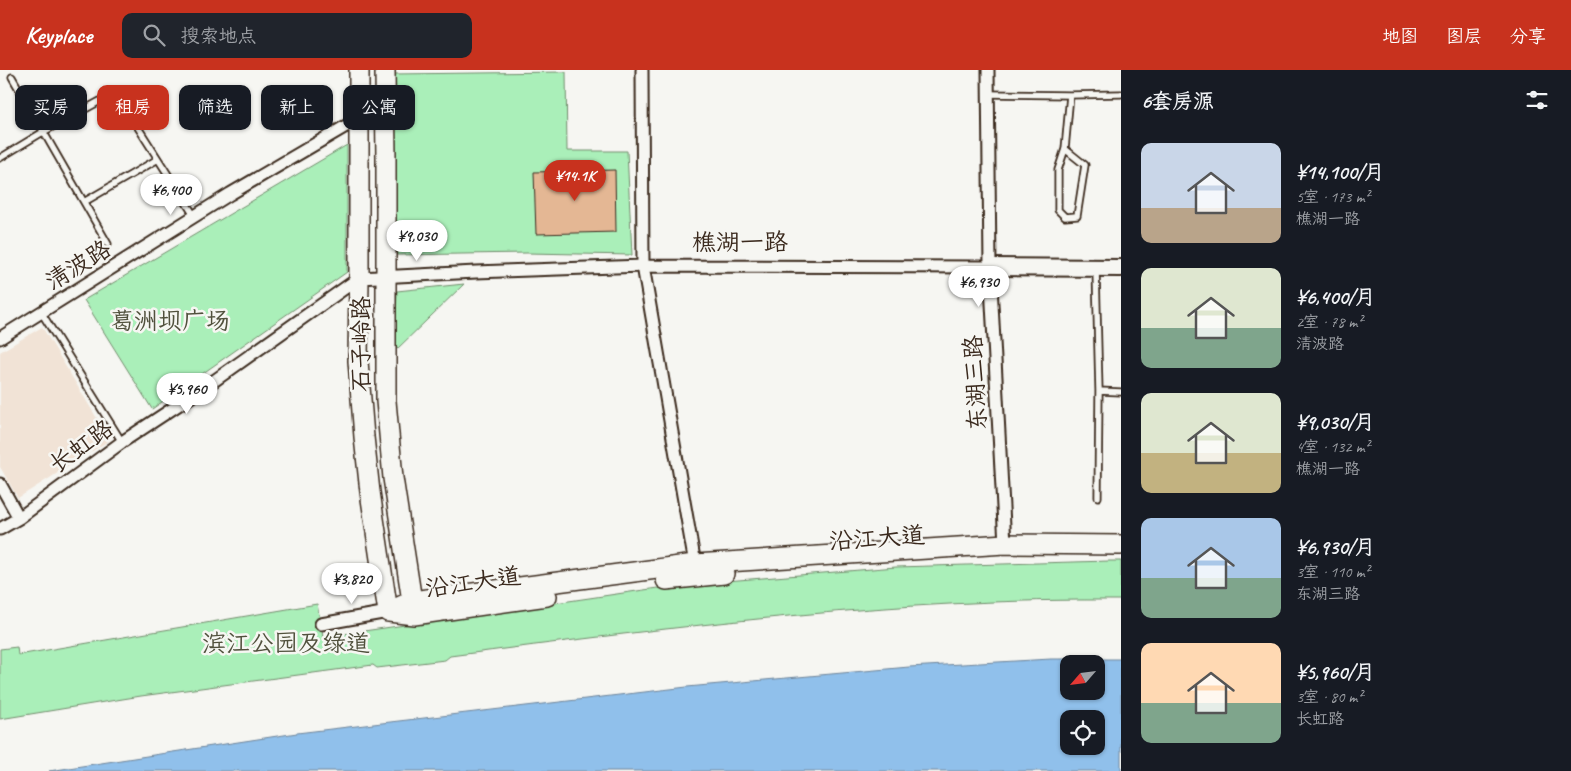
<!DOCTYPE html>
<html lang="zh">
<meta charset="utf-8">
<style>
body{margin:0;font-family:Caveat,"LXGW WenKai TC",sans-serif;background:#20242c;color:#f1f3f6;height:100vh;display:flex;flex-direction:column;font-size:19px;white-space:nowrap}
*{box-sizing:border-box;margin:0}
p{font-size:16px;color:#9ea1a6}
.icon{flex:none;width:28px;height:28px;fill:none;stroke:currentColor;stroke-width:2;stroke-linecap:round;stroke-linejoin:round}
.map{position:relative;flex:1;overflow:hidden}
.panel{display:flex;flex-direction:column;background:#171b24;width:450px}
.panel>*{flex:none}
.banner{position:absolute;left:15px;top:15px;width:475px;height:45px;display:flex;gap:10px}
.needle{width:32px;rotate:242deg}
.controls{position:absolute;left:1060px;top:585px;display:grid;gap:10px}
.controls a{display:grid;place-items:center;width:45px;height:45px;border-radius:10px;background:#171b24;box-shadow:0 1px 4px #0004;font-size:25px}
.price{position:absolute;translate:-50% -42px;padding:0 11px;border-radius:18px;background:#fff;color:#222;font-size:16px;line-height:32px;filter:drop-shadow(0 1px 2px #0008)}
.price::after{content:'';position:absolute;left:50%;top:30px;width:15px;height:11px;margin-left:-8px;background:inherit;clip-path:polygon(0 0,100% 0,50% 100%)}
.price.on{background:#c8321e;color:#fff}
ul{padding:0;list-style:none}
li{display:flex;align-items:center;gap:15px;height:125px;padding:0 20px}
li span{display:grid;place-items:center;flex:none;width:140px;height:100px;border-radius:10px;color:#555}
li>.icon{margin-inline-start:auto}
span .icon{width:60px;height:60px;fill:#fffc;stroke-width:1}
li b{font-size:21px}
h2{display:flex;justify-content:space-between;align-items:center;height:60px;padding:0 20px;font-size:21px}
.tag{padding:0 18px;border-radius:10px;background:#171b24;box-shadow:0 1px 4px #0004;font-size:18px;line-height:45px}
.tag.on{background:#c8321e;color:#fff}
header{display:flex;align-items:center;gap:30px;box-sizing:border-box;height:70px;padding:0 25px;background:#c8321e;color:#fff}
header strong{font-size:24px}
nav{display:flex;gap:28px;margin-inline-start:auto;font-size:18px}
.search{width:350px;height:45px;background:#20242c;display:flex;align-items:center;gap:12px;box-sizing:border-box;padding:0 18px;border-radius:10px;color:#9ea1a6;font-size:19px}
main{display:flex;flex:1;min-height:0}
.map>svg:first-child{display:block}
</style>
<header>
<strong>Keyplace</strong>
<div class="search"><svg class="icon" aria-label="search" viewBox="0 0 24 24"><circle cx="10" cy="10" r="6"/><path d="M15 15l6 6"/></svg>搜索地点</div>
<nav><a>地图</a><a>图层</a><a>分享</a></nav>
</header>
<main>
<div class="map">
<svg width="1121" height="701" viewBox="0 0 1121 701">
<rect width="100%" height="100%" fill="#f6f6f2"/>
<filter id="ink" filterUnits="userSpaceOnUse"><feTurbulence type="fractalNoise" baseFrequency=".02" numOctaves="2"/><feDisplacementMap in="SourceGraphic" scale="10" xChannelSelector="R" yChannelSelector="G"/><feConvolveMatrix kernelMatrix="1 2 1 2 8 2 1 2 1" color-interpolation-filters="sRGB"/></filter>
<g filter="url(#ink)">
<path fill="#f1e3d6" d="M 42,257 L 110,370 L 18,428 L 0,397 L 0,282 Z"/>
<path fill="#aaefb9" stroke="#728c6c" d="M 566,2 L 567,81 L 627,81 L 632,185 L 527,183 L 397,185 L 394,4 Z
M 347,75 L 347,202 L 152,339 L 84,230 Z
M 464,214 L 395,281 L 397,221 Z
M 1109,491 L 1121,491 L 1121,530 C 896,528 673,557 450,586 L 445,590 L 377,598 L 373,595 L 141,626 L 0,649 L 0,579 L 17,577 L 18,585 L 317,534 L 323,567 L 678,515 L 896,497 Z"/>
<path fill="#90c0eb" stroke="#6e8499" fill-rule="evenodd" d="M 1051,589 L 1121,589 L 1121,701 L 49,701 L 297,663 L 687,617 L 909,597 ZM 1069,594 L 1096,594 L 1096,621 L 1069,621 ZM 1069,649 L 1096,649 L 1096,676 L 1069,676 Z"/>
<path fill="#e4b794" stroke="#3b2a1e" d="M 615,100 L 616,162 L 536,164 L 534,102 Z"/>
<g fill="none" stroke-linecap="round" stroke-linejoin="round">
<g stroke="#3b2a1e" stroke-width="9">
<path id="lane" d="M 12,7 L 108,174
M 988,24 L 1070,25
M 1065,79 L 1085,95 L 1077,146 L 1065,147 L 1058,140 L 1058,100 L 1065,79 L 1070,25 L 1121,24
M 0,88 L 43,62 L 100,31 L 116,28 L 125,37 L 195,147
M 84,132 L 158,89
M 1096,200 L 1099,321 L 1098,427
M 41,242 L 122,372
M 1099,321 L 1121,322"/>
</g>
<g stroke="#3b2a1e" stroke-width="15">
<path id="street" d="M 642,0 L 643,196 L 695,494
M 988,0 L 990,197 L 1005,474
M 0,268 L 230,124 L 358,49
M 0,414 L 19,448
M 0,459 L 19,448 L 122,372 L 204,318 L 359,208 L 476,202 L 643,196 L 990,197
M 321,554 L 388,542"/>
</g>
<g stroke="#3b2a1e" stroke-width="20">
<path id="secondary" d="M 990,197 L 1121,198"/>
</g>
<g stroke="#3b2a1e" stroke-width="22">
<path id="primary" d="M 359,0 L 359,208 L 358,291 L 364,367 L 370,422 L 388,542
M 385,0 L 386,89 L 386,331 L 393,408 L 414,544
M 666,510 L 724,504
M 388,542 L 412,531 L 695,494 L 1005,474 L 1121,475
M 389,542 L 414,545 L 547,526"/>
</g>
<use href="#lane" stroke="#f6f6f2" stroke-width="5.5"/>
<use href="#street" stroke="#f6f6f2" stroke-width="11"/>
<use href="#secondary" stroke="#f6f6f2" stroke-width="16"/>
<use href="#primary" stroke="#f6f6f2" stroke-width="19"/>
</g>
</g>
<g text-anchor="middle" dominant-baseline="central" stroke-width="5" stroke-linejoin="round" paint-order="stroke">
<g font-size="24" fill="#3b2a1e" stroke="#f6f6f2">
<text x="740" y="172">樵湖一路</text>
<text transform="translate(78 195) rotate(-32)">清波路</text>
<text transform="translate(361 274) rotate(-90)">石子岭路</text>
<text transform="translate(975 313) rotate(-93)">东湖三路</text>
<text transform="translate(81 376) rotate(-36)">长虹路</text>
<text transform="translate(877 468) rotate(-4)">沿江大道</text>
<text transform="translate(473 512) rotate(-8)">沿江大道</text>
</g>
<g font-size="24" fill="#51513d" stroke="#f6f6f2">
<text x="170" y="251">葛洲坝广场</text>
<text x="286" y="573">滨江公园及绿道</text>
</g>
</g>
</svg>
<div class="controls">
<a><svg class="needle" viewBox="-14 -14 28 28"><path d="M0-13l5 13h-10z" fill="#e53935"/><path d="M0 13l5-13h-10z" fill="#9ea1a6"/></svg></a>
<a><svg class="icon" aria-label="locate" viewBox="0 0 24 24"><circle cx="12" cy="12" r="6"/><path d="M12 2v4M12 18v4M2 12h4M18 12h4"/></svg></a>
</div>
<b class="price on" style="left:575px;top:132px">¥14.1K</b>
<b class="price" style="left:171px;top:146px">¥6,400</b>
<b class="price" style="left:417px;top:192px">¥9,030</b>
<b class="price" style="left:979px;top:238px">¥6,930</b>
<b class="price" style="left:187px;top:345px">¥5,960</b>
<b class="price" style="left:352px;top:535px">¥3,820</b>
<div class="banner">
<a class="tag">买房</a>
<a class="tag on">租房</a>
<a class="tag">筛选</a>
<a class="tag">新上</a>
<a class="tag">公寓</a>
</div>
</div>
<section class="panel">
<h2>6套房源<svg class="icon" aria-label="filters" viewBox="0 0 24 24"><path d="M4 7h16M4 17h16"/><circle cx="9" cy="7" r="2"/><circle cx="15" cy="17" r="2"/></svg></h2>
<ul>
<li><span style="background:linear-gradient(#c9d6e8 65%,#b9a48a 0)"><svg class="icon" aria-label="home" viewBox="0 0 24 24"><path d="M3 11l9-7 9 7M6 9v11h12V9"/></svg></span><div><b>¥14,100/月</b><p>5室 · 173 m²</p><p>樵湖一路</p></div></li>
<li><span style="background:linear-gradient(#dfe7d0 60%,#7fa58c 0)"><svg class="icon" aria-label="home" viewBox="0 0 24 24"><path d="M3 11l9-7 9 7M6 9v11h12V9"/></svg></span><div><b>¥6,400/月</b><p>2室 · 78 m²</p><p>清波路</p></div></li>
<li><span style="background:linear-gradient(#dfe7d0 60%,#c2b280 0)"><svg class="icon" aria-label="home" viewBox="0 0 24 24"><path d="M3 11l9-7 9 7M6 9v11h12V9"/></svg></span><div><b>¥9,030/月</b><p>4室 · 132 m²</p><p>樵湖一路</p></div></li>
<li><span style="background:linear-gradient(#a9c7e8 60%,#7fa58c 0)"><svg class="icon" aria-label="home" viewBox="0 0 24 24"><path d="M3 11l9-7 9 7M6 9v11h12V9"/></svg></span><div><b>¥6,930/月</b><p>3室 · 110 m²</p><p>东湖三路</p></div></li>
<li><span style="background:linear-gradient(#ffd9b3 60%,#7fa58c 0)"><svg class="icon" aria-label="home" viewBox="0 0 24 24"><path d="M3 11l9-7 9 7M6 9v11h12V9"/></svg></span><div><b>¥5,960/月</b><p>3室 · 80 m²</p><p>长虹路</p></div></li>
</ul>
</section>
</main>
